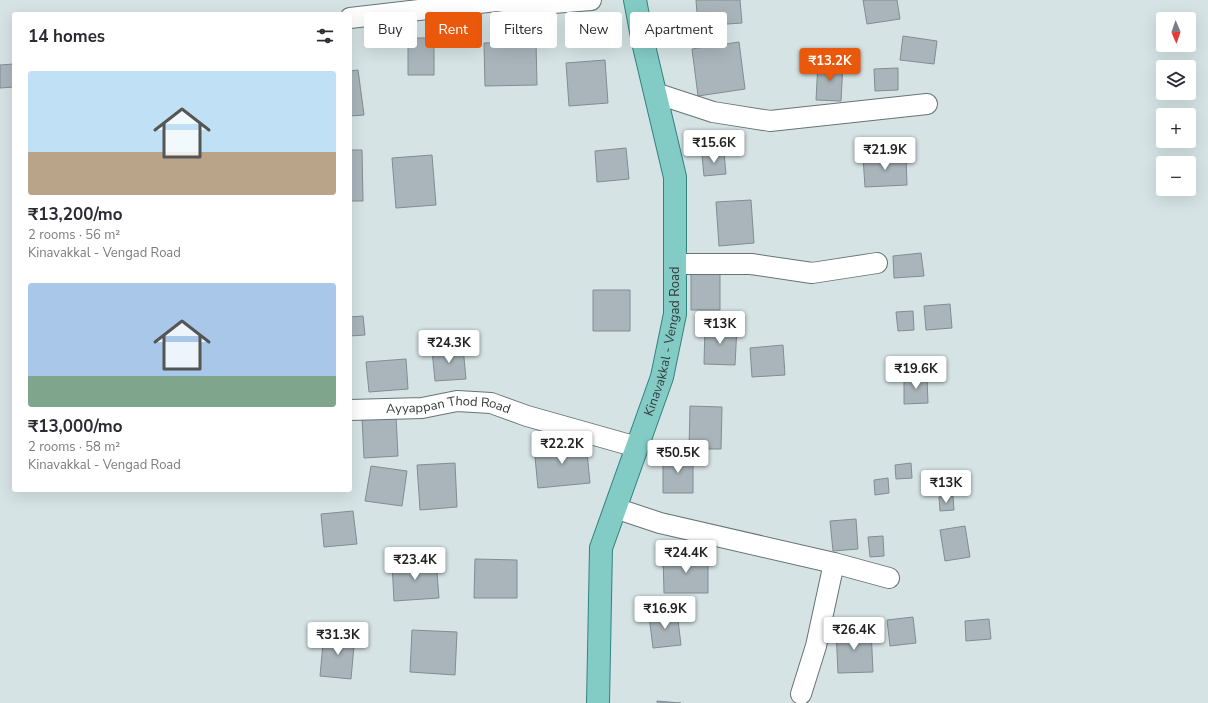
<!DOCTYPE html>
<meta charset="utf-8">
<style>
body{margin:0;font-family:"Nunito Sans",sans-serif;background:#f2f2f3;color:#2b2b33;height:100vh;display:flex;flex-direction:column;font-size:15px;white-space:nowrap}
*{box-sizing:border-box;margin:0}
p{font-size:13px;color:#7c7c81}
.icon{flex:none;width:22px;height:22px;fill:none;stroke:currentColor;stroke-width:2;stroke-linecap:round;stroke-linejoin:round}
.map{position:relative;flex:1;overflow:hidden}
.details{position:absolute;left:12px;top:12px;width:340px;height:480px;display:flex;flex-direction:column;background:#fff;border-radius:4px;box-shadow:0 4px 16px #0002}
.details>*{flex:none}
.banner{position:absolute;left:364px;top:12px;width:380px;height:36px;display:flex;gap:8px}
.needle{width:26px;rotate:178deg}
.controls{position:absolute;left:1156px;top:12px;display:grid;gap:8px}
.controls a{display:grid;place-items:center;width:40px;height:40px;border-radius:4px;background:#fff;box-shadow:0 4px 16px #0002;font-size:20px}
.price{position:absolute;translate:-50% -34px;padding:0 9px;border-radius:4px;background:#fff;color:#222;font-size:13px;line-height:26px;filter:drop-shadow(0 1px 2px #0008)}
.price::after{content:'';position:absolute;left:50%;top:24px;width:12px;height:9px;margin-left:-6px;background:inherit;clip-path:polygon(0 0,100% 0,50% 100%)}
.price.current{background:#ea580c;color:#fff}
ul{padding:0;list-style:none}
li{display:grid;align-content:center;gap:8px;height:212px;padding:0 16px}
li span{display:grid;place-items:center;height:124px;border-radius:4px;color:#555}
li>.icon{margin-inline-start:auto}
span .icon{width:72px;height:72px;fill:#fffc;stroke-width:1}
li b{font-size:17px}
h2{display:flex;justify-content:space-between;align-items:center;height:48px;padding:0 16px;font-size:17px}
.pill{padding:0 14px;border-radius:4px;background:#fff;box-shadow:0 4px 16px #0002;font-size:14px;line-height:36px}
.pill.current{background:#ea580c;color:#fff}
.map>svg:first-child{display:block}
</style>
<div class="map">
<svg width="1208" height="703" viewBox="0 0 1208 703">
<rect width="100%" height="100%" fill="#d5e3e5"/>
<path fill="#a9b5bb" stroke="#818d92" d="M 696,0 L 740,0 L 742,23 L 698,26 Z
M 863,0 L 897,0 L 900,19 L 867,24 Z
M 903,36 L 937,41 L 934,64 L 900,60 Z
M 408,38 L 434,38 L 434,75 L 408,75 Z
M 536,42 L 537,85 L 485,86 L 484,43 Z
M 739,42 L 745,89 L 698,96 L 692,49 Z
M 605,60 L 608,103 L 569,106 L 566,63 Z
M 818,62 L 843,63 L 841,101 L 816,100 Z
M 14,64 L 14,87 L 0,88 L 0,65 Z
M 898,68 L 898,90 L 875,91 L 874,69 Z
M 358,70 L 364,115 L 350,116 L 350,71 Z
M 626,148 L 629,179 L 597,182 L 595,151 Z
M 350,150 L 362,150 L 363,201 L 350,201 Z
M 724,153 L 726,174 L 704,176 L 702,155 Z
M 432,155 L 436,205 L 396,208 L 392,158 Z
M 906,155 L 907,185 L 865,187 L 863,157 Z
M 751,200 L 754,243 L 719,246 L 716,202 Z
M 921,253 L 924,276 L 894,278 L 893,256 Z
M 691,270 L 720,270 L 720,310 L 691,310 Z
M 593,290 L 630,290 L 630,331 L 593,331 Z
M 950,304 L 952,328 L 926,330 L 924,306 Z
M 913,311 L 914,330 L 898,331 L 896,312 Z
M 363,316 L 365,335 L 350,336 L 350,317 Z
M 705,325 L 737,327 L 735,365 L 704,364 Z
M 783,345 L 785,375 L 752,377 L 750,348 Z
M 463,347 L 466,379 L 435,381 L 432,350 Z
M 406,359 L 408,389 L 369,392 L 366,362 Z
M 904,377 L 927,377 L 928,403 L 904,404 Z
M 690,406 L 722,407 L 721,449 L 689,449 Z
M 396,416 L 398,456 L 364,458 L 362,418 Z
M 586,441 L 590,483 L 538,488 L 534,447 Z
M 663,456 L 693,456 L 693,493 L 663,493 Z
M 455,463 L 457,507 L 420,510 L 417,465 Z
M 911,463 L 912,478 L 896,479 L 895,465 Z
M 371,466 L 407,471 L 402,506 L 365,501 Z
M 888,478 L 889,493 L 875,495 L 874,480 Z
M 953,496 L 954,510 L 940,511 L 939,497 Z
M 353,511 L 357,544 L 324,547 L 321,514 Z
M 856,519 L 858,549 L 833,551 L 830,521 Z
M 965,526 L 970,557 L 945,561 L 940,530 Z
M 883,536 L 884,556 L 870,557 L 868,537 Z
M 708,554 L 708,593 L 664,593 L 663,555 Z
M 475,559 L 517,560 L 517,598 L 474,598 Z
M 436,560 L 439,598 L 394,601 L 392,563 Z
M 677,612 L 681,645 L 653,648 L 649,616 Z
M 913,617 L 916,643 L 890,646 L 887,620 Z
M 989,619 L 991,639 L 966,641 L 965,621 Z
M 871,629 L 873,672 L 838,673 L 836,630 Z
M 412,630 L 457,632 L 455,675 L 410,672 Z
M 324,632 L 355,635 L 351,679 L 320,676 Z
M 657,701 L 681,703 L 657,703 Z"/>
<g fill="none" stroke-linecap="round" stroke-linejoin="round">
<g stroke="#677476" stroke-width="22">
<g id="minor">
<path d="M 350,18 L 496,1 L 528,5 L 591,0"/>
<path d="M 655,93 L 713,112 L 770,121 L 927,104"/>
<path d="M 675,264 L 751,264 L 812,273 L 877,263"/>
<path id="s1" d="M 350,410 L 422,408 L 457,401 L 491,403 L 527,416 L 637,447"/>
<path d="M 615,508 L 660,523 L 834,563 L 889,578"/>
<path d="M 801,694 L 816,646 L 834,563"/>
</g>
</g>
<g stroke="#32837c" stroke-width="24">
<g id="major">
<path id="s2" d="M 598,703 L 601,548 L 662,377 L 675,314 L 675,177 L 643,42 L 635,0"/>
</g>
</g>
<use href="#minor" stroke="#fff" stroke-width="20"/>
<use href="#major" stroke="#83ccc5" stroke-width="22"/>
</g>
<g text-anchor="middle" dominant-baseline="central" stroke-width="3" stroke-linejoin="round" paint-order="stroke">
<g font-size="13" fill="#343a3b" stroke="#d5e3e5">
<text stroke="none"><textPath href="#s2" startOffset="372">Kinavakkal - Vengad Road</textPath></text>
<text stroke="none"><textPath href="#s1" startOffset="99">Ayyappan Thod Road</textPath></text>
</g>
</g>
</svg>
<div class="controls">
<a><svg class="needle" viewBox="-14 -14 28 28"><path d="M0-13l5 13h-10z" fill="#e53935"/><path d="M0 13l5-13h-10z" fill="#7c7c81"/></svg></a>
<a><svg class="icon" aria-label="layers" viewBox="0 0 24 24"><path d="M12 4l9 5-9 5-9-5zM3 14l9 5 9-5"/></svg></a>
<a>+</a>
<a>−</a>
</div>
<b class="price current" style="left:830px;top:82px">₹13.2K</b>
<b class="price" style="left:714px;top:164px">₹15.6K</b>
<b class="price" style="left:885px;top:171px">₹21.9K</b>
<b class="price" style="left:720px;top:345px">₹13K</b>
<b class="price" style="left:449px;top:364px">₹24.3K</b>
<b class="price" style="left:916px;top:390px">₹19.6K</b>
<b class="price" style="left:562px;top:465px">₹22.2K</b>
<b class="price" style="left:678px;top:474px">₹50.5K</b>
<b class="price" style="left:946px;top:504px">₹13K</b>
<b class="price" style="left:686px;top:574px">₹24.4K</b>
<b class="price" style="left:415px;top:581px">₹23.4K</b>
<b class="price" style="left:665px;top:630px">₹16.9K</b>
<b class="price" style="left:854px;top:651px">₹26.4K</b>
<b class="price" style="left:338px;top:656px">₹31.3K</b>
<div class="banner">
<a class="pill">Buy</a>
<a class="pill current">Rent</a>
<a class="pill">Filters</a>
<a class="pill">New</a>
<a class="pill">Apartment</a>
</div>
<section class="details">
<h2>14 homes<svg class="icon" aria-label="filters" viewBox="0 0 24 24"><path d="M4 7h16M4 17h16"/><circle cx="9" cy="7" r="2"/><circle cx="15" cy="17" r="2"/></svg></h2>
<ul>
<li><span style="background:linear-gradient(#bfe0f5 65%,#b9a48a 0)"><svg class="icon" aria-label="home" viewBox="0 0 24 24"><path d="M3 11l9-7 9 7M6 9v11h12V9"/></svg></span><div><b>₹13,200/mo</b><p>2 rooms · 56 m²</p><p>Kinavakkal - Vengad Road</p></div></li>
<li><span style="background:linear-gradient(#a9c7e8 75%,#7fa58c 0)"><svg class="icon" aria-label="home" viewBox="0 0 24 24"><path d="M3 11l9-7 9 7M6 9v11h12V9"/></svg></span><div><b>₹13,000/mo</b><p>2 rooms · 58 m²</p><p>Kinavakkal - Vengad Road</p></div></li>
</ul>
</section>
</div>
